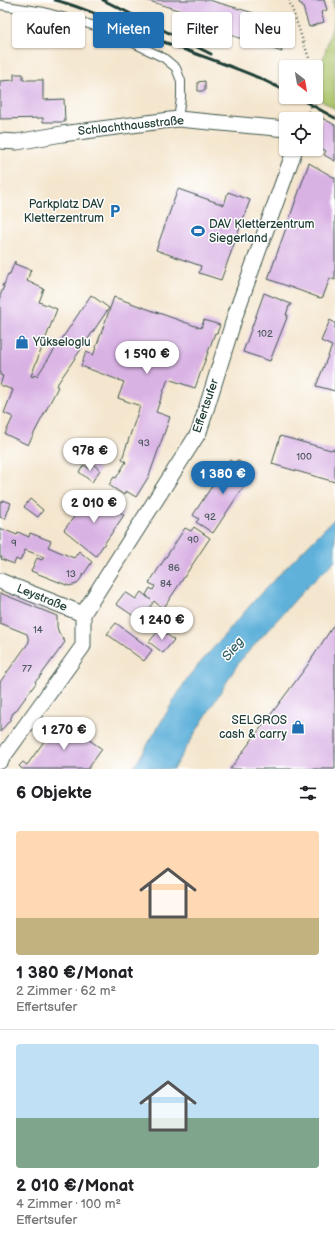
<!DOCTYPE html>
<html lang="de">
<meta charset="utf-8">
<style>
body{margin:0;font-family:"Balsamiq Sans",sans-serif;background:#f6f6f6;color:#202124;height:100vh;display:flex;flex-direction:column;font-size:15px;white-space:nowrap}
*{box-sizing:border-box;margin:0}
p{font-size:13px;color:#757577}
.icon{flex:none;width:22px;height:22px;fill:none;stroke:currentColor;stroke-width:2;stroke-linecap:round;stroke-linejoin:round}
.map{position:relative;height:769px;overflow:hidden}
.panel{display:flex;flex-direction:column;background:#fff;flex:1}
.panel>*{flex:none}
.top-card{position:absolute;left:12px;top:12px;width:311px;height:36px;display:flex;gap:8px}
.needle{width:26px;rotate:149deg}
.controls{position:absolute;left:279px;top:60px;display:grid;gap:8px}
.controls a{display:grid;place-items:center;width:44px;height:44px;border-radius:4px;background:#fff;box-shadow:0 1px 3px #0004;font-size:20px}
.price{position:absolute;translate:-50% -34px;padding:0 9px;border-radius:14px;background:#fff;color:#222;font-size:13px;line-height:26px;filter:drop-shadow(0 1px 2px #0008)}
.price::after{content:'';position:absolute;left:50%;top:24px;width:12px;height:9px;margin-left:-6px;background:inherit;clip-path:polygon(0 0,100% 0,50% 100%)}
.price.current{background:#1f6fb2;color:#fff}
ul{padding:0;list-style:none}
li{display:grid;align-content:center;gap:8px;height:212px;padding:0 16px}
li+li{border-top:1px solid #e0e0e0}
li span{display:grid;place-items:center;height:124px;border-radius:4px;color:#555}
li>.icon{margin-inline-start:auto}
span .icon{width:72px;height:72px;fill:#fffc;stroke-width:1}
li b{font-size:17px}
h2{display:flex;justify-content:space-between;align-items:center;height:48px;padding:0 16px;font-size:17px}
.tag{padding:0 14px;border-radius:4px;background:#fff;box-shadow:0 1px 3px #0004;font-size:14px;line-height:36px}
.tag.current{background:#1f6fb2;color:#fff}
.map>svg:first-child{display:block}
</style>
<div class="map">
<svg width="335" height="769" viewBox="0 0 335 769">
<rect width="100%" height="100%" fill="#fff"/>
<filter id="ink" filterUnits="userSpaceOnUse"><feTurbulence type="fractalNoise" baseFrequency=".025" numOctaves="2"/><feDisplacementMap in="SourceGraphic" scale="8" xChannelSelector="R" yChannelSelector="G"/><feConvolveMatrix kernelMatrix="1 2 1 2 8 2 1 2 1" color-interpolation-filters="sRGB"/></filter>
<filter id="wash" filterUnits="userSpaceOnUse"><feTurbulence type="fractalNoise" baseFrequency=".012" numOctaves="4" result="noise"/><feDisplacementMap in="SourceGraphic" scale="16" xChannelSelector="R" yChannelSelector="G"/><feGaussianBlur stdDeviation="0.9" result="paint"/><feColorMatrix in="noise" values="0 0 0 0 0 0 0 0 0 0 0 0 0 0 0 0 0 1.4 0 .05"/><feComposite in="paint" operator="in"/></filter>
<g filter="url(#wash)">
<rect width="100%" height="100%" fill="#f4e6ce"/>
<path fill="#aac267" stroke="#64804e" d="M 333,0 L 335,0 L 335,109 L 316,97 L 316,84 L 335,17 Z"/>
<path fill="#5fb1da" stroke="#3f7787" d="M 335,518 L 335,561 L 305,589 L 239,662 L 173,769 L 133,769 L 188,677 L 261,593 Z"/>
<g id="blocks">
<path fill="#d9b2e4" d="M 146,0 L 209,0 L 274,19 L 282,52 L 218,31 L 220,24 L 219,24 L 219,23 Z
M 298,0 L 324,0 L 327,10 L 321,12 L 324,22 L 309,27 L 302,4 L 300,4 Z
M 14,74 L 23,74 L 23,80 L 43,80 L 43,100 L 64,99 L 65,122 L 43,122 L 43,118 L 0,119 L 0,81 L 14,80 Z
M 205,81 L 205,91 L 198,91 L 198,82 Z
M 322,118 L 335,125 L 335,161 L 324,155 L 326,151 L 316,145 Z
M 309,163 L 335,178 L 335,280 L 330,278 L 323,297 L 320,298 L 268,279 Z
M 178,189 L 224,205 L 228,192 L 250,200 L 221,280 L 199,273 L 201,266 L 156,250 Z
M 15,261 L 15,264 L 30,270 L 31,269 L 27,281 L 44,289 L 39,302 L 57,309 L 31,376 L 33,377 L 34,375 L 37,376 L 91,295 L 109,308 L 56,386 L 58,387 L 28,445 L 5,434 L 13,417 L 4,413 L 13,390 L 0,385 L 3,376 L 0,375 L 0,296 L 4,286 L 2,286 L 3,284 L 4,285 L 8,274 L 10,274 Z
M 264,293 L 291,304 L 291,306 L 289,306 L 286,315 L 288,315 L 270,361 L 243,352 Z
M 114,297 L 201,328 L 204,320 L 220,325 L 217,333 L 215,333 L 195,388 L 168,379 L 156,412 L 170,417 L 149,476 L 136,497 L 126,491 L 124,495 L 109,485 L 114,477 L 116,478 L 126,462 L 122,459 L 140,406 L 118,398 L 124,382 L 81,366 L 86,352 L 93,355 L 94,353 Z
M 330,320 L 335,323 L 335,391 L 316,386 L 332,346 L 321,341 Z
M 280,436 L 331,450 L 332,449 L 334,450 L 335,448 L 335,482 L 272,464 Z
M 229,460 L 235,463 L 237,460 L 254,471 L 213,533 L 196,522 L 199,519 L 193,515 Z
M 93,464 L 100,470 L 92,482 L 79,472 L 84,465 L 90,469 Z
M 93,492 L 124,515 L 96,556 L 64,530 Z
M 30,499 L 43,510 L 38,517 L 24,507 Z
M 3,500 L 11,503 L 5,519 L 0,517 L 0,501 L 2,502 Z
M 194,527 L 210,538 L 163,609 L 154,601 L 141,621 L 116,604 L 125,592 L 136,599 L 141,592 L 151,600 L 146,595 L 150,588 L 153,590 L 155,586 L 149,583 L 185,528 L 191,531 Z
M 0,528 L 17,535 L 18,532 L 29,537 L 30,533 L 51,541 L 48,547 L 74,558 L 79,551 L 92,562 L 77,584 L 69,586 L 31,571 L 37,558 L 42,560 L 44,557 L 25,550 L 20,561 L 16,559 L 14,564 L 1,559 L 2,557 L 0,557 Z
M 0,593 L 57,616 L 57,627 L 59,633 L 65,642 L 39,678 L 35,681 L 36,683 L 15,712 L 13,713 L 10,720 L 0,732 L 0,682 L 29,642 L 27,634 L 0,623 Z
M 116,623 L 152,650 L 144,661 L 107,634 Z
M 335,623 L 335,769 L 230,769 L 307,666 Z
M 160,629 L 174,640 L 163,653 L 149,642 Z
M 60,719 L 102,749 L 88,769 L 22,769 L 19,766 L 23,762 L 27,765 Z"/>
</g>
</g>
<g filter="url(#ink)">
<use href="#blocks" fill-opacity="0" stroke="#3f564b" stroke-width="1"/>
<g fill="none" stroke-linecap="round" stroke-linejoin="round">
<g stroke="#3f564b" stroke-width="10">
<path id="lane" d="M 0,5 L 44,12 L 103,28 L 164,58 L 176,68 L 181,81 L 181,98 L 178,119"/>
</g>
<g stroke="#3f564b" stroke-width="17">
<path id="street" d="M 0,141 L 17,142 L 62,134 L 178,119 L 286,129
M 0,581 L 83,614
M 0,761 L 83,646 L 83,614 L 199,432 L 236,313 L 295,149"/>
</g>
<path stroke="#3f564b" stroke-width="2.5" stroke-dasharray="1 3" stroke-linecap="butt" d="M 289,0 L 310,61 L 310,67
M 306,119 L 310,108 L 310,97"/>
<use href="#lane" stroke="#fff" stroke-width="8"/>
<use href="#street" stroke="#fff" stroke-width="15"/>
<path stroke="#1f3d34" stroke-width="3" d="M 55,0 C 86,8 116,23 146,35 C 185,51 225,63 264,80
M 103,0 L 211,54
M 259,78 L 286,91
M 297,97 L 335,118"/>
</g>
</g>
<defs>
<g id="parking-bare" transform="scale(1.08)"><path d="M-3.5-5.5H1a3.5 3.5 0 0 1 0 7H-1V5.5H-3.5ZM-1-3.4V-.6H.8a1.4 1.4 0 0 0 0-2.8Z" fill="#1f6fb2" stroke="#fff" stroke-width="2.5" paint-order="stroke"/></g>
<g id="stadium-bare" transform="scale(1.08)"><path d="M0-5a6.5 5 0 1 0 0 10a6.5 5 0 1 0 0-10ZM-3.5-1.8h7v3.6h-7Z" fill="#1f6fb2" stroke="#fff" stroke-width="2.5" paint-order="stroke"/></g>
<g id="shop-bare" transform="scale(1.08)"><path d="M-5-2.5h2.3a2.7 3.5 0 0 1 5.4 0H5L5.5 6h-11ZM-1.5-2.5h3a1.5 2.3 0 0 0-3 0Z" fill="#1f6fb2" stroke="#fff" stroke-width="2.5" paint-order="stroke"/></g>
</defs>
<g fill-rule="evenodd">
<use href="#parking-bare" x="115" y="211"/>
<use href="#stadium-bare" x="198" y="231"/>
<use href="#shop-bare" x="22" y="342"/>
<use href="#shop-bare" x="298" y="727"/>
</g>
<g text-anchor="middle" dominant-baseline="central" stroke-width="3" stroke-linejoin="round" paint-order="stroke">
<g font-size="10" fill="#4e5a60">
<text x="265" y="334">102</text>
<text x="144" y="443">93</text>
<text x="304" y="457">100</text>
<text x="210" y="517">92</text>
<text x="193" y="540">90</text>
<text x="14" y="543">9</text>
<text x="174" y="568">86</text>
<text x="71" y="574">13</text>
<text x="166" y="584">84</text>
<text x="38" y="630">14</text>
<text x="27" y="669">77</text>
</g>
<g font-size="12" fill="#1f3d34" stroke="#fff">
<text transform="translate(131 126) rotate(-6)">Schlachthausstraße</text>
<text transform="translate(206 406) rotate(-71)">Effertsufer</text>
<text transform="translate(42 598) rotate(22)">Leystraße</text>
</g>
<g font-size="12" fill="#1f3d34" stroke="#fff" text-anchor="end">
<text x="104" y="204">Parkplatz DAV<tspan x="104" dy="14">Kletterzentrum</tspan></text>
<text x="209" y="224" text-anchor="start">DAV Kletterzentrum<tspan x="209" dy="14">Siegerland</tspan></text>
<text x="33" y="342" text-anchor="start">Yükseloglu</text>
<text x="287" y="720">SELGROS<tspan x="287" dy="14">cash &amp; carry</tspan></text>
</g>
<g font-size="13" font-style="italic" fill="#326066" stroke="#fff">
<text transform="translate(233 649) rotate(-52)">Sieg</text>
</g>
</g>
</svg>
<div class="controls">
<a><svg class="needle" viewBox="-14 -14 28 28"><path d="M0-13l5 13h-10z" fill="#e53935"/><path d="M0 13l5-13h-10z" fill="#757577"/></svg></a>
<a><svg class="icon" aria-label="locate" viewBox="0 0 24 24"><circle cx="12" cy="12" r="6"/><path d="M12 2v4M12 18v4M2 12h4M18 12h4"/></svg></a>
</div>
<b class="price" style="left:147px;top:375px">1 590 €</b>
<b class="price" style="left:90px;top:472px">978 €</b>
<b class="price current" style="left:223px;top:495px">1 380 €</b>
<b class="price" style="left:94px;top:524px">2 010 €</b>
<b class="price" style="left:162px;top:641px">1 240 €</b>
<b class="price" style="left:64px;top:751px">1 270 €</b>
<div class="top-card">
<a class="tag">Kaufen</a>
<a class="tag current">Mieten</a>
<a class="tag">Filter</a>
<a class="tag">Neu</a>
</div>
</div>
<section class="panel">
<h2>6 Objekte<svg class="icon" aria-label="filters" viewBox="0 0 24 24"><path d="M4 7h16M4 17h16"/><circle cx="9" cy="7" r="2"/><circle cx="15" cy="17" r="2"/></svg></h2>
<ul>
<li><span style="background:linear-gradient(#ffd9b3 70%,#c2b280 0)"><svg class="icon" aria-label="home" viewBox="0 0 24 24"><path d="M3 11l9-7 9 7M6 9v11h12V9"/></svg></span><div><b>1 380 €/Monat</b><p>2 Zimmer · 62 m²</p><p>Effertsufer</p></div></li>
<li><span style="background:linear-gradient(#bfe0f5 60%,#7fa58c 0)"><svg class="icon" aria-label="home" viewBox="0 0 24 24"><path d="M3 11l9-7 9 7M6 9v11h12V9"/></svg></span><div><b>2 010 €/Monat</b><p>4 Zimmer · 100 m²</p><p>Effertsufer</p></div></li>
</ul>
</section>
